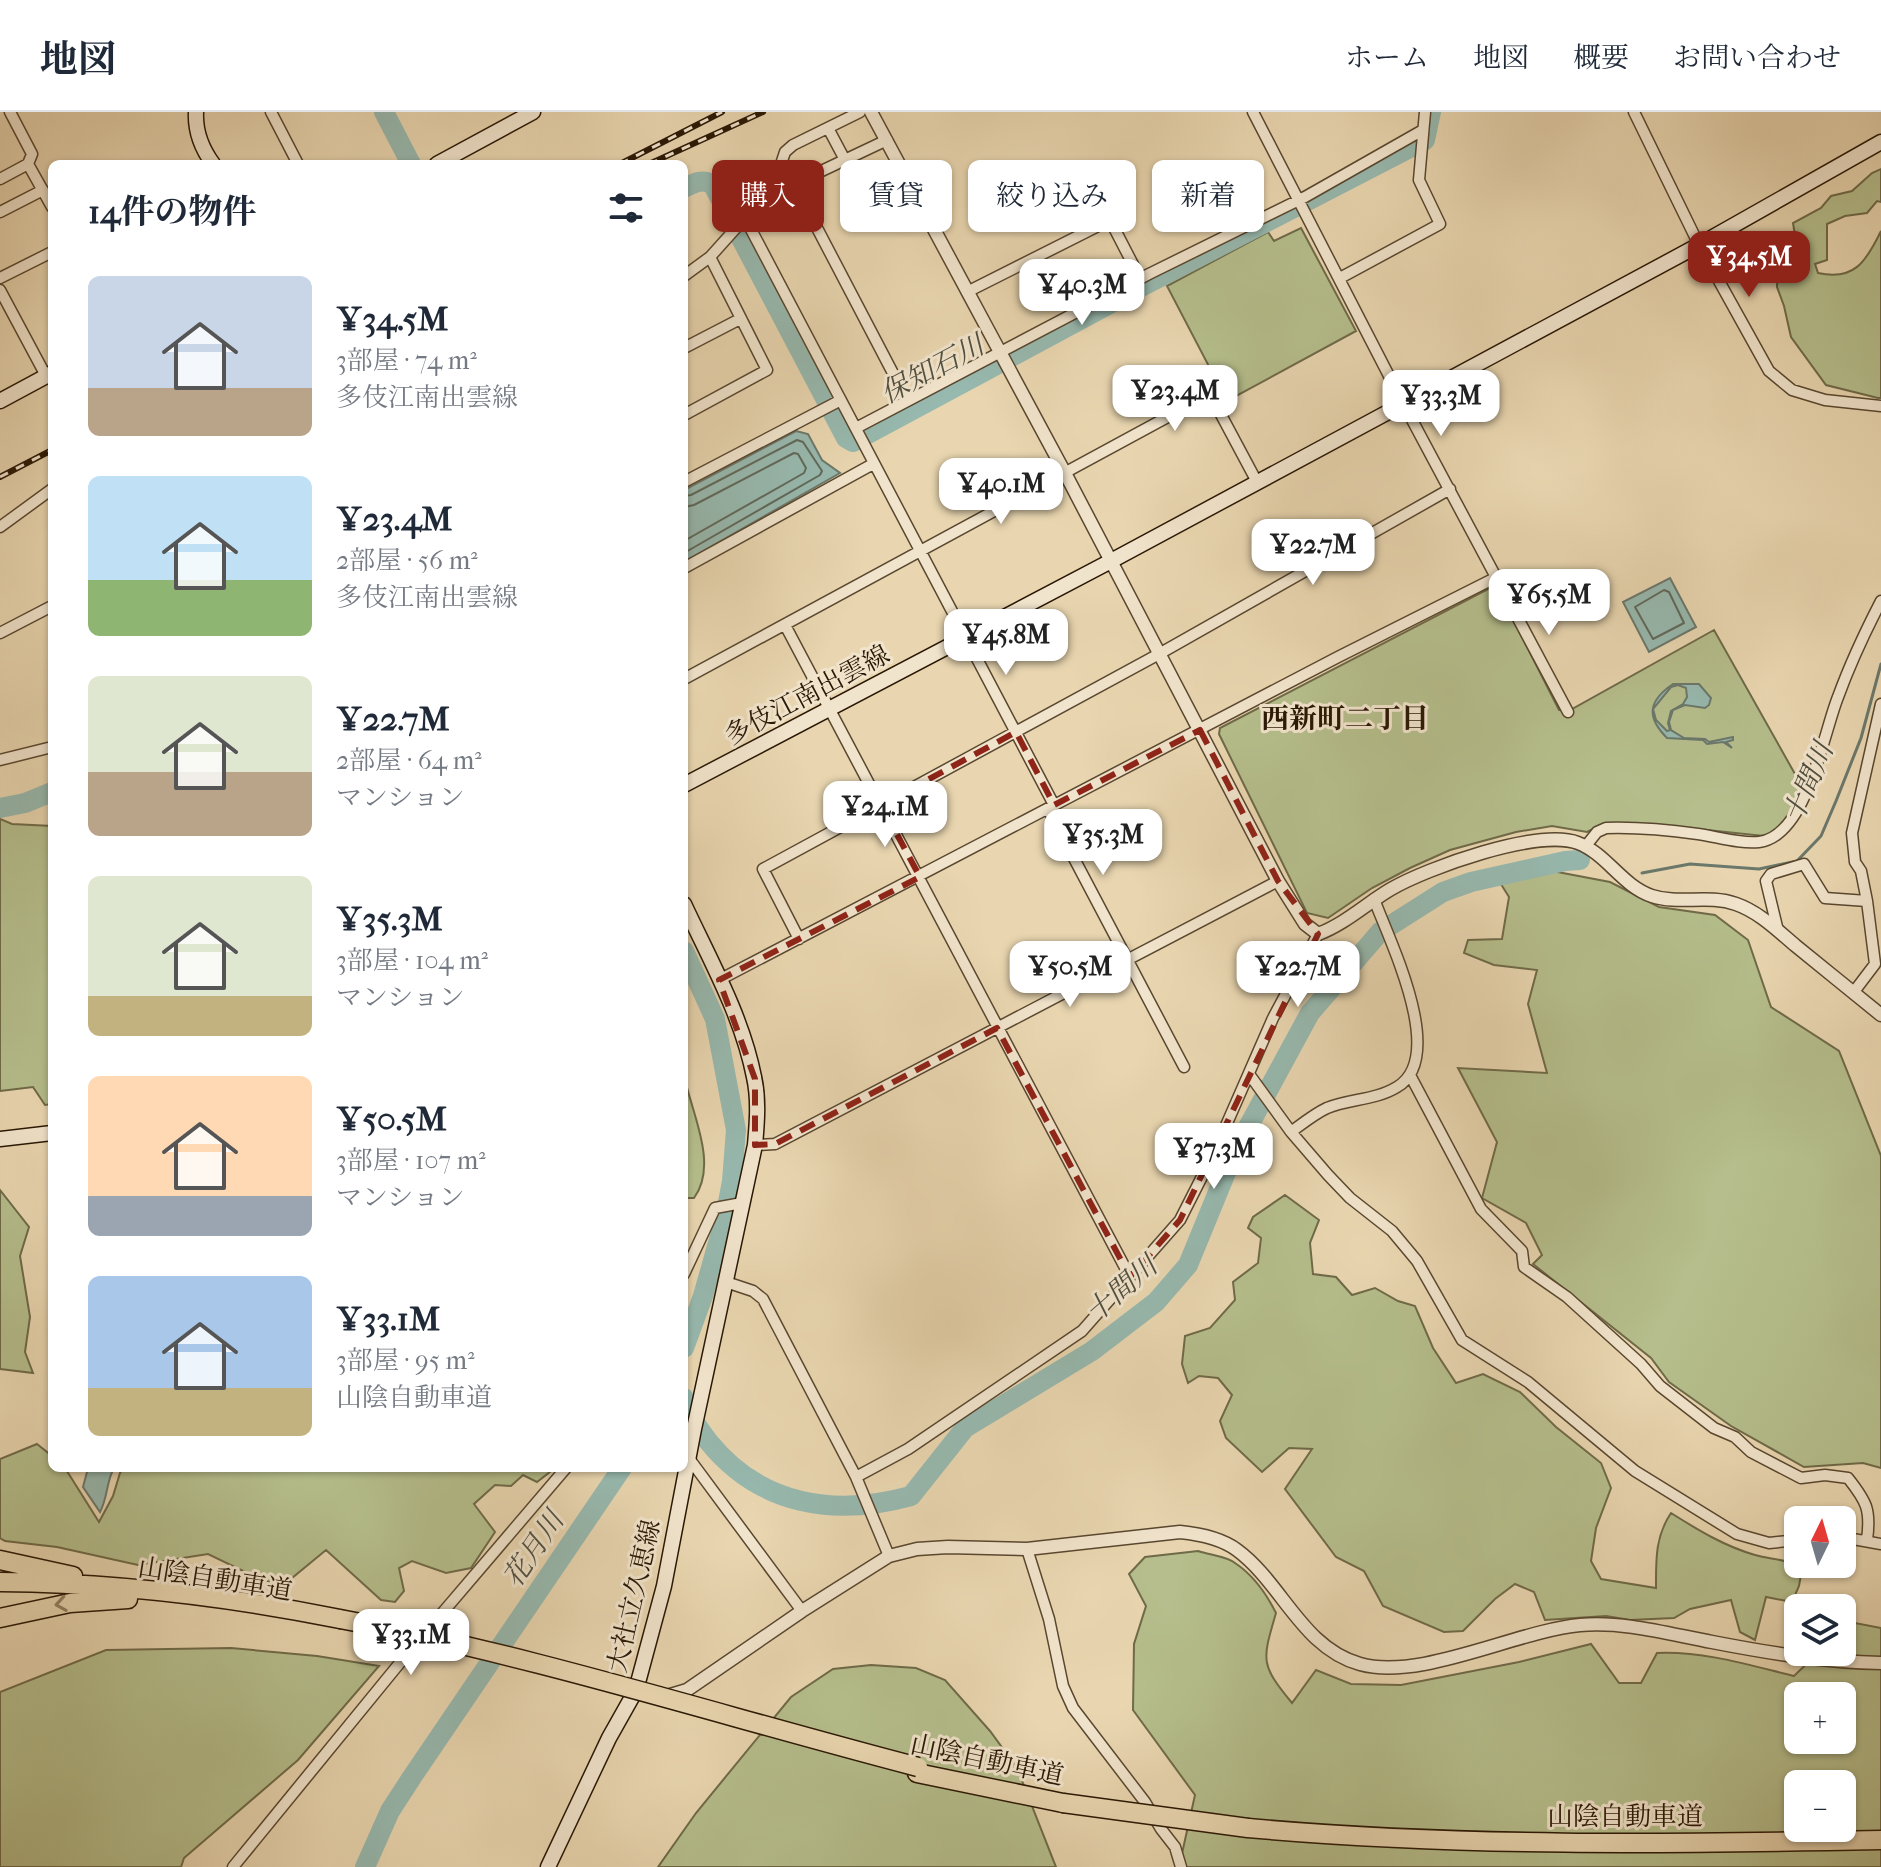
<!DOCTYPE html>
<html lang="ja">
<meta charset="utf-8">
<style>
body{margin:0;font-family:"IM FELL French Canon","Noto Serif JP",serif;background:#f6f6f7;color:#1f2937;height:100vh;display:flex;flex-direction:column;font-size:30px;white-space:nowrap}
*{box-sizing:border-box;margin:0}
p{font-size:26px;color:#747a83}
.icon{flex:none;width:44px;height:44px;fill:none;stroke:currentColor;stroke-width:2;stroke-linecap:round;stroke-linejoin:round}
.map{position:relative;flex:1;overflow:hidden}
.drawer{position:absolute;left:48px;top:48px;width:640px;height:1312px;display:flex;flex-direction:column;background:#fff;border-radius:12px;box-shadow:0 2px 6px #0004}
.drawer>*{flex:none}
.hud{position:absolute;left:712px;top:48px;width:760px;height:72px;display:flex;gap:16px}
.needle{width:52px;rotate:5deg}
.controls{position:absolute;left:1784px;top:1394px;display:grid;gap:16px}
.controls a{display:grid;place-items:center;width:72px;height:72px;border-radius:12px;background:#fff;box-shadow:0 2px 6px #0004;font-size:40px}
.price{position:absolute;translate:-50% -68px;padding:0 18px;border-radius:16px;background:#fff;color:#222;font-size:26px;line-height:52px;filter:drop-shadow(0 2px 4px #0008)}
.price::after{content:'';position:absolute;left:50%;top:48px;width:24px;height:18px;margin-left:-12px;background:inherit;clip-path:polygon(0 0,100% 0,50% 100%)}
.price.on{background:#8f2418;color:#fff}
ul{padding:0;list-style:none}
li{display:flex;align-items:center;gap:24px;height:200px;padding:0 40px}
li span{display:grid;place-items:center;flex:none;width:224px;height:160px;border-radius:12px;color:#555}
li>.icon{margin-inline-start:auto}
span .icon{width:96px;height:96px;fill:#fffc;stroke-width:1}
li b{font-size:34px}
h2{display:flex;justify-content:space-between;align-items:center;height:96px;padding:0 40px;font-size:34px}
.pill{padding:0 28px;border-radius:12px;background:#fff;box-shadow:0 2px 6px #0004;font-size:28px;line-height:72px}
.pill.on{background:#8f2418;color:#fff}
header{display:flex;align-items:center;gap:48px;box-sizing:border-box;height:112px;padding:0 40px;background:#fff;border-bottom:2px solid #e0e1e3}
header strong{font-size:38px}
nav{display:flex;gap:44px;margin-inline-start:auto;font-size:28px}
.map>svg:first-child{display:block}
</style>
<header>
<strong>地図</strong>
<nav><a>ホーム</a><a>地図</a><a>概要</a><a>お問い合わせ</a></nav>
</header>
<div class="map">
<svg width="1881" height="1755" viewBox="0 0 1881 1755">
<rect width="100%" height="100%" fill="#e9d6b0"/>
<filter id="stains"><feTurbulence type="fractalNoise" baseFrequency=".0025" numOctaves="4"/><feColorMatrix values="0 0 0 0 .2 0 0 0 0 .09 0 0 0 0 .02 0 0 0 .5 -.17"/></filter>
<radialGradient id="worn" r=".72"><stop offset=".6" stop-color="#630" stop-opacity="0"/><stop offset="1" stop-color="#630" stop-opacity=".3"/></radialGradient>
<path fill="#b5be8c" stroke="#6f6a48" stroke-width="2" fill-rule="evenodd" d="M 1881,57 L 1881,90 L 1877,89 L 1867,101 L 1845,104 L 1827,112 L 1827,148 L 1815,152 L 1818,161 C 1854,169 1866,150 1881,119 L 1881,286 L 1878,286 L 1826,273 L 1791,225 L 1784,194 L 1777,175 L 1778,154 C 1798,140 1797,134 1793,111 L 1821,96 L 1831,84 L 1852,79 L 1872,61 Z
M 1301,116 L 1356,219 L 1227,289 L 1167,174 L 1268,120 L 1274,129 Z
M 1492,475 L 1497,476 L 1559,598 L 1572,597 L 1714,518 L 1804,678 C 1793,697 1786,717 1764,724 L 1688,716 L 1601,713 L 1587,720 L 1552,714 L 1516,720 L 1450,738 L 1410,756 L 1372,776 L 1328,806 L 1307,801 L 1219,622 L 1220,616 Z
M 0,707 L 12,712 L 52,714 L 52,992 L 45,993 L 33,975 L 0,979 Z
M 1547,758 L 1610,770 L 1659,795 L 1715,803 L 1748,828 L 1771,895 L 1839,939 L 1881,1044 L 1881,1356 L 1863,1351 L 1804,1355 L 1731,1314 L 1669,1270 L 1651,1246 L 1533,1152 L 1542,1143 L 1526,1111 L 1482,1086 L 1497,1030 L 1458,956 L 1547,961 L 1528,892 L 1537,858 L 1494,853 L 1464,841 L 1468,828 L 1502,827 L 1509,785 L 1499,769 Z
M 684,963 C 691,1000 719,1052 694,1086 L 684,1086 Z
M 0,1078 L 29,1115 L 20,1144 L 30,1205 L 25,1240 L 33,1261 L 0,1257 Z
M 1285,1083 L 1319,1108 L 1310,1131 L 1313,1162 L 1336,1165 L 1352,1183 L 1375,1176 L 1398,1189 L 1415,1194 L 1433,1236 L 1456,1271 L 1483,1262 L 1520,1280 L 1556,1315 L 1601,1351 L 1611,1376 L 1596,1416 L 1591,1449 L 1601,1467 L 1656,1476 C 1656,1448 1655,1425 1671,1401 C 1698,1418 1724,1434 1755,1443 C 1772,1448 1786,1446 1802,1457 L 1799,1474 L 1792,1490 L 1766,1485 L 1755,1528 L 1740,1520 L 1731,1488 L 1690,1497 L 1674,1506 L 1630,1508 L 1606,1504 L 1545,1508 L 1534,1480 L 1515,1472 L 1495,1487 L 1463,1519 L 1444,1520 L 1383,1494 L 1364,1459 L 1336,1445 L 1285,1377 L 1312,1337 L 1289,1336 L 1262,1360 L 1226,1326 L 1220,1309 L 1232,1283 L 1218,1266 L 1199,1264 L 1188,1271 L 1182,1252 L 1185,1224 L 1210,1216 L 1235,1188 L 1233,1170 L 1258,1151 L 1261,1126 L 1248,1116 L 1253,1105 Z
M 37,1332 L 52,1344 L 52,1356 L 65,1356 L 99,1410 L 113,1384 L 120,1361 L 124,1356 L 555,1356 L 537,1370 L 523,1363 L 511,1374 L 495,1373 L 474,1392 L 495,1420 L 471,1456 L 446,1461 L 412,1449 L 399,1456 L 404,1479 L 395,1490 L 381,1488 L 326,1438 L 292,1466 L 266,1470 L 208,1442 L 138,1453 L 57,1435 L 5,1429 L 0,1426 L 0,1347 Z
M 1198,1439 C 1209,1443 1226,1444 1235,1451 C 1253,1463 1267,1483 1276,1501 C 1262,1549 1260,1552 1292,1591 L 1316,1558 L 1351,1572 L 1401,1573 L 1519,1550 L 1591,1532 L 1619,1571 L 1641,1571 L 1657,1541 C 1704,1539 1749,1553 1794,1564 L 1819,1540 L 1842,1540 L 1842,1518 L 1850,1510 L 1881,1516 L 1881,1755 L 1179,1755 L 1195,1683 L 1133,1598 L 1134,1532 L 1146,1494 L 1129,1462 L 1145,1445 ZM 1798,1584 L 1842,1584 L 1842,1628 L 1798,1628 ZM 1798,1672 L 1842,1672 L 1842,1716 L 1798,1716 Z
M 231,1536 L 317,1544 L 379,1554 L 298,1648 L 184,1746 L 181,1755 L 0,1755 L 0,1580 L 106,1538 Z
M 871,1553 L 916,1556 L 945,1568 L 990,1619 L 1017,1656 L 1056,1755 L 658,1755 L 696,1701 L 791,1585 L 833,1557 Z"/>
<path fill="#97b9af" stroke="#6b786b" stroke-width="2" fill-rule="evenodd" d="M 796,319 L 808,322 L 822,348 L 840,361 L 684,450 L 684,378 Z
M 1670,466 L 1696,515 L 1649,540 L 1623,490 Z
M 1673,572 L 1699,572 L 1711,586 L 1709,593 L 1705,596 L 1685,593 L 1673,598 L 1669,610 L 1671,618 L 1684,626 L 1705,627 L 1709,630 L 1733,625 L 1733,628 L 1726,630 L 1732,636 L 1723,630 L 1707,632 L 1703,628 L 1667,626 C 1646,605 1648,589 1673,572 ZM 1678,573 L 1686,576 L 1687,585 L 1683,592 L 1671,599 L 1668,611 L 1670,618 L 1667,619 L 1656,608 L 1653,597 L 1671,575 Z
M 84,1356 L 114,1356 C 106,1370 108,1385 100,1400 L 83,1375 L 87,1360 Z"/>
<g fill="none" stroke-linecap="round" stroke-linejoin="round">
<path stroke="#60685a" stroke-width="2" d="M 684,384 L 691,383 L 797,328 L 803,330 L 822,359 L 820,363 L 684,441
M 684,395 L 694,393 L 794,341 L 798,342 L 806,356 L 804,361 L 684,429
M 1664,478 L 1669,480 L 1684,511 L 1653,527 L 1635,495 Z"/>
<path stroke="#6b786b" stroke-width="3" d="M 1642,761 L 1690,752 L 1759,757 L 1797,749 L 1821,724 L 1836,689 L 1861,626 L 1881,552"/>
<path stroke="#97b9af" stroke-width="20" d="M 384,0 L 411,52
M 684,76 C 694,71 703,66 713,73 L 846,326 L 853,330 L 1145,173 L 1425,28 L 1431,0
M 0,696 L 25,691 L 52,680
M 684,839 L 715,907 L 736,1018 L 732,1069 L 725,1106 L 703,1184 L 684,1236
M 684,1286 C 688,1303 698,1315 708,1329 C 760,1394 835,1405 911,1384 L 965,1316 L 1092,1239 L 1156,1190 L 1188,1153 L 1234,1041 L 1310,901 L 1380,820 L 1443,780 L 1471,770 L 1565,749 L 1580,748
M 365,1755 L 390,1699 L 412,1665 L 622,1356"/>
<g stroke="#59472f" stroke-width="13">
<path id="minor" d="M 10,0 L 32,42 L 28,52 L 52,95
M 271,0 L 298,52
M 860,0 L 793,33 L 785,40 L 782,49 L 794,72 L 887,28
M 1253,0 L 1403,291 L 1568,600
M 1634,0 L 1699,133 L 1769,259 L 1792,278 L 1825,288 L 1881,294
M 828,16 L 845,48
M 0,67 L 28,52
M 0,100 L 43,78
M 745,106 L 1054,693
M 684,164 L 710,145 L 745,106 L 765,88 L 794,72 L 907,288
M 0,166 L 52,140
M 1340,166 L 1440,112 L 1419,68 L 1425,0
M 0,178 L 46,264
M 967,180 L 1110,108 L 1140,166
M 684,236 L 740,207
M 684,303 L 767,258 L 710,145
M 856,316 L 1149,162 L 1305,85 L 1423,18
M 684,370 L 841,288
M 0,415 L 52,377
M 684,456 L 873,352
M 785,513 L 1130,1165
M 0,521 L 52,494
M 684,567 L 1210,282 L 1257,370
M 0,648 L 52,635
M 1048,697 L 1184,955
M 1585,735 L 1597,720 L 1606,716 C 1636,715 1669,718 1698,722 C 1718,725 1740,732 1759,730 C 1807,724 1823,622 1838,585 C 1850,552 1865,520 1881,489
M 1778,819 L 1766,769 L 1771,762 L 1804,752 L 1825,786 L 1867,789
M 799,827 L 763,757 L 1159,542 L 1450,377
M 719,868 L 1338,545 L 1497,465
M 1853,881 L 1875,852 L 1867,789 L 1861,759 L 1855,750 L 1852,721 L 1881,592
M 1249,962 L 1291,1020 L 1328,1063 L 1350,1086 L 1392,1119 L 1417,1149 L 1462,1228 L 1528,1270 L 1635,1359 L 1737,1422 L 1769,1431 L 1798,1428
M 1410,963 L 1481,1097 L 1522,1139 L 1524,1155 L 1567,1185 L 1641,1252 L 1660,1274 L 1714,1316 L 1735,1325 L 1751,1340 L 1801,1366 L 1825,1363 L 1848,1366 C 1867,1390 1871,1398 1867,1428
M 1291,1020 C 1302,1012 1314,1002 1327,996 C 1349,987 1376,988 1397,975 C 1448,945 1389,828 1374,787
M 755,1033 L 775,1032 L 1278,769
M 684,1162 L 715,1096 L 742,1091
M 726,1170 L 753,1179 L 763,1187 L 856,1365 L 889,1444
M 688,1345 L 802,1499
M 856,1365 L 908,1337 L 1082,1219 L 1180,1108 L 1214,1041 L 1273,906 L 1318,822
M 1842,1425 L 1881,1432
M 1027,1437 L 1049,1507 L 1063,1574 L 1073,1596 L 1145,1690 L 1161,1717 L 1175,1735 L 1181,1755
M 233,1755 L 403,1547 L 566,1356"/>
</g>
<g stroke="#59472f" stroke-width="15">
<path id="tertiary" d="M 871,0 L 1065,361 L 1278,769 L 1305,812 L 1318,822 C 1345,812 1367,791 1391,777 C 1427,756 1538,716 1578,731 C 1607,742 1622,774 1652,784 C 1679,793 1708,782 1736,792 C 1759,800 1777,818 1796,834 C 1824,857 1853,880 1881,903
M 667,1584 L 687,1578 L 802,1499 L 889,1444 L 917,1437 L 948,1435 L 1027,1437 L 1180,1420 C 1200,1422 1221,1426 1237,1438 C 1282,1471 1302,1536 1360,1552 C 1421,1569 1516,1519 1580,1513 C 1624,1509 1669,1522 1712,1530 C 1769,1541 1823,1550 1881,1551"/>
</g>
<g stroke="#291704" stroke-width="17">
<path id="secondary" d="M 196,0 C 195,19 202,37 213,52
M 437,52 L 533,0
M 0,289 L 52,261
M 684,673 L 1111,449 L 1699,133 L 1881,30
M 0,1027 L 52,1021
M 548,1755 L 609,1626 L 636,1578 L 664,1474 L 694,1317 L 755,1033 C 757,1011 759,987 754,965 C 742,904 710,848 684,792"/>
</g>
<g stroke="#291704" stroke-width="21">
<path id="motorway" d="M 0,1448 L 73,1464
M 0,1470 C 116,1471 226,1484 340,1507
M 0,1506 L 70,1491 L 128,1487
M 917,1661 L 1063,1691
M 1248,1716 C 1458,1735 1670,1732 1881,1728"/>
</g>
<use href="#minor" stroke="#f1e4cc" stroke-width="10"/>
<use href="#tertiary" stroke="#f1e4cc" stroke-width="12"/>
<use href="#secondary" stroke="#f1e4cc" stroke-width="14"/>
<use href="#motorway" stroke="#e9d6b0" stroke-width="18"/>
<g stroke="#291704" stroke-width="6">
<path id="rail" d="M 620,52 L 722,0
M 649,52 L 763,0
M 0,365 L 52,338"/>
</g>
<use href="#rail" stroke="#f1e4cc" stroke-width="3" stroke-dasharray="9" stroke-linecap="butt"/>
<g stroke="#291704" stroke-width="21" stroke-linecap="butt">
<path id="motorway-bridge" d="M 340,1507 C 536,1544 725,1605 918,1655
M 1063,1691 L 1248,1716"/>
</g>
<use href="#motorway-bridge" stroke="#e9d6b0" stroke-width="18"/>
</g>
<defs><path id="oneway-chevron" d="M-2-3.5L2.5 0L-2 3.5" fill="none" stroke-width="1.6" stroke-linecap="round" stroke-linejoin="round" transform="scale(2)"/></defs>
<use stroke="#938063" href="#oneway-chevron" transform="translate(61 1492) rotate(171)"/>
<path fill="none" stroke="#8f2418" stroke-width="6" stroke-dasharray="16 10" stroke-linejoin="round" d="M 1200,618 L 1278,769 L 1318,822 L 1180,1108 L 1130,1165 L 997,916 L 775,1032 L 755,1033 L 755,967 L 719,868 L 920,765 L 881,693 L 1016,620 L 1054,693 Z"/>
<g text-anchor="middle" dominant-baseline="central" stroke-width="6" stroke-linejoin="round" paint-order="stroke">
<g font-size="26" fill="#291704" stroke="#f1e4cc">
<text transform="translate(807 583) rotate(-28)">多伎江南出雲線</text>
<text transform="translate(215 1467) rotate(9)">山陰自動車道</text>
<text transform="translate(634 1484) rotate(-77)">大社立久恵線</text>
<text transform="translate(987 1648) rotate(12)">山陰自動車道</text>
<text x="1625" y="1704">山陰自動車道</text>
</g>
<g font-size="28" font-style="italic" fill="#505040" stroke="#f1e4cc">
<text transform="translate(932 257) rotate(-28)">保知石川</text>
<text transform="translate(1808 671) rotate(-67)">十間川</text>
<text transform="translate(1121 1177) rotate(-41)">十間川</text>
<text transform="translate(533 1437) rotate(-56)">花月川</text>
</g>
<g font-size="28" font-weight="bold" fill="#291704" stroke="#f1e4cc">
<text x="1345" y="606">西新町二丁目</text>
</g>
</g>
<rect width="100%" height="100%" filter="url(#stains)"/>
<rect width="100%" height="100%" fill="url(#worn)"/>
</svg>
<div class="controls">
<a><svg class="needle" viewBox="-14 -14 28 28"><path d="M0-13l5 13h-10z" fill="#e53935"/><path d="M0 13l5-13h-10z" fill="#747a83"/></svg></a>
<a><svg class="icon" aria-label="layers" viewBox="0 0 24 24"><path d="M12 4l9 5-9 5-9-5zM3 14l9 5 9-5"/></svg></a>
<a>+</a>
<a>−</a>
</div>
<b class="price on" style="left:1749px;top:187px">¥34.5M</b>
<b class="price" style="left:1082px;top:215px">¥40.3M</b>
<b class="price" style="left:1175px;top:321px">¥23.4M</b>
<b class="price" style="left:1441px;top:326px">¥33.3M</b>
<b class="price" style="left:1001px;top:414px">¥40.1M</b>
<b class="price" style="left:1313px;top:475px">¥22.7M</b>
<b class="price" style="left:1549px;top:525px">¥65.5M</b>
<b class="price" style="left:1006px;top:565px">¥45.8M</b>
<b class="price" style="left:885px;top:737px">¥24.1M</b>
<b class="price" style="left:1103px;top:765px">¥35.3M</b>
<b class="price" style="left:1070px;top:897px">¥50.5M</b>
<b class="price" style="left:1298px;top:897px">¥22.7M</b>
<b class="price" style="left:1214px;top:1079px">¥37.3M</b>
<b class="price" style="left:411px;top:1565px">¥33.1M</b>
<div class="hud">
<a class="pill on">購入</a>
<a class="pill">賃貸</a>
<a class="pill">絞り込み</a>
<a class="pill">新着</a>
</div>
<section class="drawer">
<h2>14件の物件<svg class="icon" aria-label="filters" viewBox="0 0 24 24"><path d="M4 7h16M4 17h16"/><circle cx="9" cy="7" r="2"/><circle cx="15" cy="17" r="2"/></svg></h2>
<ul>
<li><span style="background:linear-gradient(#c9d6e8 70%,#b9a48a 0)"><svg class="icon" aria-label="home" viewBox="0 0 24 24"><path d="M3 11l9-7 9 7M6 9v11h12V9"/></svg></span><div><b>¥34.5M</b><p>3部屋 · 74 m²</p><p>多伎江南出雲線</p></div></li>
<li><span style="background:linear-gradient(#bfe0f5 65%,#8fb573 0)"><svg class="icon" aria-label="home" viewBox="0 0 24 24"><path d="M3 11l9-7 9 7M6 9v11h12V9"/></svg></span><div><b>¥23.4M</b><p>2部屋 · 56 m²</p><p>多伎江南出雲線</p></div></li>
<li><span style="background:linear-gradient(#dfe7d0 60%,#b9a48a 0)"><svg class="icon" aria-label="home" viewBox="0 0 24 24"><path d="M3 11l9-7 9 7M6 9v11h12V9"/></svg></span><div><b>¥22.7M</b><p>2部屋 · 64 m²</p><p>マンション</p></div></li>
<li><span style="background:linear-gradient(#dfe7d0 75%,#c2b280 0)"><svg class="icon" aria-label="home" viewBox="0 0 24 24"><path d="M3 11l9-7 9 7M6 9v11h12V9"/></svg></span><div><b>¥35.3M</b><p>3部屋 · 104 m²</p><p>マンション</p></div></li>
<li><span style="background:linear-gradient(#ffd9b3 75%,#9aa5b1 0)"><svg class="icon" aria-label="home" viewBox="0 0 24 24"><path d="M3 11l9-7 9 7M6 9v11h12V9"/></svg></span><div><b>¥50.5M</b><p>3部屋 · 107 m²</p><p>マンション</p></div></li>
<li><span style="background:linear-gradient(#a9c7e8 70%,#c2b280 0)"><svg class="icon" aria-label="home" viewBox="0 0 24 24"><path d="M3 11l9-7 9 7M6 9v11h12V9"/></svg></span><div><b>¥33.1M</b><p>3部屋 · 95 m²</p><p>山陰自動車道</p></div></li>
</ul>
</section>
</div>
